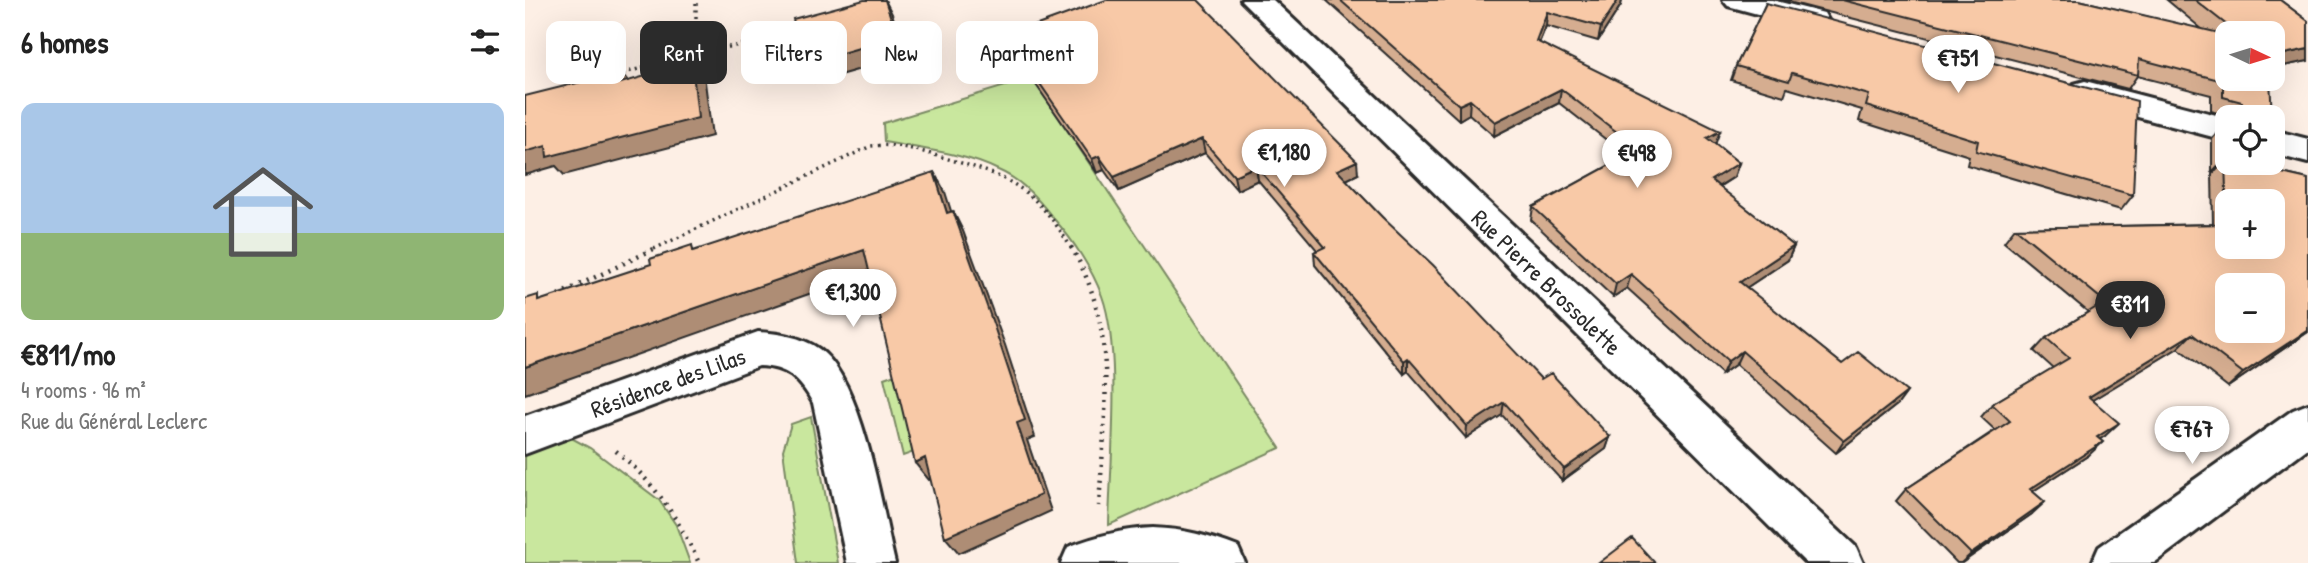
<!DOCTYPE html>
<meta charset="utf-8">
<style>
body{margin:0;font-family:"Patrick Hand",sans-serif;background:#f6f6f6;color:#222;height:100vh;display:flex;flex-direction:column;font-size:26px;white-space:nowrap}
*{box-sizing:border-box;margin:0}
p{font-size:23px;color:#767676}
.icon{flex:none;width:38px;height:38px;fill:none;stroke:currentColor;stroke-width:2;stroke-linecap:round;stroke-linejoin:round}
.map{position:relative;flex:1;overflow:hidden}
.side{display:flex;flex-direction:column;background:#fff;width:525px}
.side>*{flex:none}
.top-card{position:absolute;left:21px;top:21px;width:665px;height:63px;display:flex;gap:14px}
.needle{width:46px;rotate:94deg}
.tools{position:absolute;left:1690px;top:21px;display:grid;gap:14px}
.tools a{display:grid;place-items:center;width:70px;height:70px;border-radius:14px;background:#fff;box-shadow:0 7px 28px #0002;font-size:35px}
.price{position:absolute;translate:-50% -60px;padding:0 16px;border-radius:24px;background:#fff;color:#222;font-size:23px;line-height:46px;filter:drop-shadow(0 2px 4px #0008)}
.price::after{content:'';position:absolute;left:50%;top:42px;width:21px;height:16px;margin-left:-10px;background:inherit;clip-path:polygon(0 0,100% 0,50% 100%)}
.price.current{background:#2b2b2b;color:#fff}
ul{padding:0;list-style:none}
li{display:grid;align-content:center;gap:14px;height:371px;padding:0 21px}
li+li{border-top:2px solid #e0e0e0}
li span{display:grid;place-items:center;height:217px;border-radius:14px;color:#555}
li>.icon{margin-inline-start:auto}
span .icon{width:126px;height:126px;fill:#fffc;stroke-width:1}
li b{font-size:30px}
h2{display:flex;justify-content:space-between;align-items:center;height:84px;padding:0 21px;font-size:30px}
.pill{padding:0 24px;border-radius:14px;background:#fff;box-shadow:0 7px 28px #0002;font-size:24px;line-height:63px}
.pill.current{background:#2b2b2b;color:#fff}
main{display:flex;flex:1;min-height:0}
.map>svg:first-child{display:block}
</style>
<main>
<section class="side">
<h2>6 homes<svg class="icon" aria-label="filters" viewBox="0 0 24 24"><path d="M4 7h16M4 17h16"/><circle cx="9" cy="7" r="2"/><circle cx="15" cy="17" r="2"/></svg></h2>
<ul>
<li><span style="background:linear-gradient(#a9c7e8 60%,#8fb573 0)"><svg class="icon" aria-label="home" viewBox="0 0 24 24"><path d="M3 11l9-7 9 7M6 9v11h12V9"/></svg></span><div><b>€811/mo</b><p>4 rooms · 96 m²</p><p>Rue du Général Leclerc</p></div></li>
</ul>
</section>
<div class="map">
<svg width="1783" height="563" viewBox="0 0 1783 563">
<rect width="100%" height="100%" fill="#fdefe5"/>
<filter id="ink" filterUnits="userSpaceOnUse"><feTurbulence type="fractalNoise" baseFrequency=".0143" numOctaves="2"/><feDisplacementMap in="SourceGraphic" scale="14" xChannelSelector="R" yChannelSelector="G"/><feConvolveMatrix kernelMatrix="1 2 1 2 8 2 1 2 1" color-interpolation-filters="sRGB"/></filter>
<g filter="url(#ink)">
<path fill="#c9e79e" stroke="#7a8964" stroke-width="2" d="M 507,78 L 755,448 L 584,525 C 585,464 597,351 577,296 C 567,269 548,240 529,219 C 513,199 497,180 473,170 C 439,153 396,149 359,142 L 358,123 Z
M 378,371 L 397,449 L 378,456 L 359,378 Z
M 286,417 L 313,563 L 273,563 L 258,450 L 266,424 Z
M 41,435 L 65,448 L 134,500 L 151,525 L 165,563 L 0,563 L 0,452 Z"/>
<g fill="none" stroke-linecap="round" stroke-linejoin="round">
<g stroke="#2b2b2b" stroke-width="6">
<path id="minor" d="M 716,0 L 748,0 L 1331,547 L 1338,563 L 1281,563 Z
M 1198,0 L 1247,0 L 1299,13 L 1303,20 L 1299,27 L 1288,29 L 1203,6 Z
M 1560,81 L 1703,118 L 1703,141 L 1549,100 L 1544,92 L 1549,84 Z
M 1748,130 L 1783,139 L 1783,163 L 1748,154 Z
M 233,332 C 254,333 277,337 294,349 C 338,380 357,510 370,563 L 322,563 L 288,403 C 275,379 262,367 234,366 L 0,454 L 0,416 Z
M 1783,404 L 1783,448 L 1629,563 L 1567,563 L 1574,547 L 1768,410 Z
M 628,528 C 659,529 684,536 713,547 L 720,563 L 536,563 L 543,547 C 571,536 598,529 628,528 Z"/>
</g>
<path stroke="#2b2b2b" stroke-width="3.5" stroke-dasharray="2 4.5" stroke-linecap="butt" d="M 171,53 L 248,39
M 92,75 L 171,53 L 171,0
M 129,249 L 346,146 C 372,143 395,151 420,158 C 487,178 509,187 547,249"/>
<path stroke="#2b2b2b" stroke-width="4.5" stroke-dasharray="2 6" stroke-linecap="butt" d="M 546,247 C 595,328 579,417 574,506
M 33,295 L 133,247
M 91,451 C 130,483 153,518 174,563"/>
<use href="#minor" fill="#fff" fill-rule="evenodd"/>
</g>
<path fill="#d5ad90" stroke="#2b2b2b" stroke-width="2" fill-rule="evenodd" d="M 801,0 L 1097,0 L 1096,5 L 1073,41 L 1021,26 L 1014,43 L 1191,144 L 1214,163 L 1209,177 L 1194,187 L 1269,246 L 1263,260 L 1221,288 L 1317,364 L 1382,392 L 1373,404 L 1311,453 L 1211,364 L 1197,374 L 1102,288 L 1088,297 L 1006,220 L 1008,207 L 1102,156 L 1034,103 L 969,136 L 944,114 L 934,120 Z
M 1256,0 L 1554,0 L 1678,30 L 1642,0 L 1755,0 L 1783,21 L 1783,61 L 1748,68 L 1748,33 L 1703,33 L 1703,79 L 1747,117 L 1705,117 L 1686,111 L 1686,95 L 1612,76 L 1603,89 Z
M 1241,3 L 1608,195 L 1596,210 L 1442,165 L 1444,156 L 1334,121 L 1337,110 L 1262,88 L 1259,96 L 1206,80 L 1211,66 Z
M 482,36 L 833,174 L 821,180 L 857,217 L 1016,379 L 1085,437 L 1081,449 L 1037,481 L 977,415 L 941,438 L 883,371 L 879,374 L 790,265 L 789,252 L 792,250 L 733,180 L 712,190 L 680,153 L 594,191 L 579,170 L 572,173 L 487,50 Z
M 1699,125 L 1703,163 L 1735,163 L 1723,165 L 1783,179 L 1783,332 L 1703,387 L 1653,348 L 1567,400 L 1580,436 L 1574,439 L 1564,455 L 1508,491 L 1507,514 L 1437,563 L 1432,563 L 1371,501 L 1381,489 L 1470,430 L 1456,417 L 1467,404 L 1528,368 L 1509,351 L 1521,338 L 1563,312 L 1479,242 L 1490,228 L 1688,224 L 1687,174 L 1689,172 L 1687,172 L 1687,139 ZM 1703,201 L 1748,247 L 1703,247 Z"/>
<path fill="#ae8d75" stroke="#2b2b2b" stroke-width="2" d="M 360,0 L 367,14 L 381,56 L 290,82 L 279,64 Z
M 1093,0 L 1097,0 L 1096,5 L 1073,41 L 1076,27 Z
M 1022,12 L 1021,26 L 1009,55 L 1011,41 Z
M 1783,49 L 1783,61 L 1748,68 L 1759,54 Z
M 167,63 L 180,82 L 187,136 L 39,175 L 31,166 L 0,175 L 0,152 Z
M 96,72 L 110,90 L 96,83 Z
M 1036,89 L 1034,103 L 969,136 L 970,122 Z
M 945,100 L 944,114 L 934,120 L 934,105 Z
M 1195,131 L 1190,145 L 1182,138 Z
M 677,139 L 680,153 L 594,191 L 589,177 Z
M 574,156 L 579,170 L 572,173 L 567,159 Z
M 1700,158 L 1703,158 L 1703,163 L 1735,163 L 1700,170 L 1700,160 L 1689,172 L 1687,172 Z
M 832,161 L 833,174 L 813,184 L 812,170 Z
M 1214,163 L 1209,177 L 1181,194 L 1186,180 Z
M 731,166 L 733,180 L 712,190 L 709,176 Z
M 409,172 L 420,192 L 433,233 L 422,213 Z
M 428,211 L 438,231 L 480,345 L 510,437 L 502,440 L 526,511 L 434,553 L 420,537 L 492,423 Z
M 1269,246 L 1263,260 L 1209,296 L 1215,282 Z
M 339,250 L 352,270 L 0,394 L 0,367 Z
M 1106,274 L 1102,288 L 1088,297 L 1091,284 Z
M 1783,330 L 1783,332 L 1703,387 L 1718,373 Z
M 1667,334 L 1653,348 L 1551,410 L 1564,397 Z
M 1217,351 L 1211,364 L 1197,374 L 1203,361 Z
M 883,358 L 883,371 L 879,374 L 879,361 Z
M 1382,392 L 1373,404 L 1311,453 L 1319,441 Z
M 979,402 L 977,415 L 941,438 L 942,426 Z
M 1594,423 L 1580,436 L 1558,450 L 1572,437 Z
M 1085,437 L 1081,449 L 1037,481 L 1039,469 Z
M 1578,442 L 1564,455 L 1493,501 L 1505,489 Z
M 400,458 L 414,475 L 404,480 L 390,463 Z
M 1520,502 L 1507,514 L 1436,563 L 1446,554 Z"/>
<path fill="#f8c9a7" stroke="#2b2b2b" stroke-width="2" fill-rule="evenodd" d="M 339,0 L 360,0 L 372,37 L 279,64 L 268,19 Z
M 581,0 L 673,0 L 832,161 L 812,170 L 857,217 L 908,265 L 1016,379 L 1026,373 L 1085,437 L 1039,469 L 979,402 L 942,426 L 883,358 L 879,361 L 789,252 L 800,247 L 731,166 L 709,176 L 677,139 L 589,177 L 574,156 L 567,159 L 482,36 Z
M 815,0 L 1093,0 L 1076,27 L 1022,12 L 1011,41 L 1195,131 L 1182,138 L 1214,163 L 1186,180 L 1269,246 L 1215,282 L 1317,364 L 1333,352 L 1382,392 L 1319,441 L 1217,351 L 1203,361 L 1106,274 L 1091,284 L 1008,207 L 1114,149 L 1036,89 L 970,122 L 945,100 L 934,105 Z
M 1317,0 L 1554,0 L 1703,35 L 1703,79 L 1745,79 L 1747,117 L 1717,117 L 1717,102 L 1698,97 L 1698,81 L 1614,59 L 1613,75 Z
M 1670,0 L 1755,0 L 1783,21 L 1783,49 L 1759,54 L 1748,45 L 1748,33 L 1712,33 Z
M 1241,3 L 1612,101 L 1608,195 L 1451,151 L 1453,141 L 1341,106 L 1344,95 L 1267,73 L 1264,81 L 1211,66 Z
M 167,63 L 173,118 L 22,157 L 21,146 L 0,152 L 0,96 L 96,72 L 96,83 Z
M 1699,125 L 1703,126 L 1703,158 L 1700,158 Z
M 1700,160 L 1703,160 L 1703,163 L 1713,163 L 1783,179 L 1783,330 L 1718,373 L 1667,334 L 1564,397 L 1594,423 L 1572,437 L 1578,442 L 1505,489 L 1520,502 L 1446,554 L 1381,489 L 1485,421 L 1467,404 L 1544,358 L 1521,338 L 1580,302 L 1490,228 L 1703,224 L 1703,247 L 1748,247 L 1748,201 L 1703,201 L 1702,222 ZM 1703,285 L 1748,285 L 1748,331 L 1703,331 Z
M 409,172 L 422,213 L 428,211 L 469,326 L 500,420 L 492,423 L 516,495 L 420,537 L 400,458 L 390,463 L 339,250 L 0,367 L 0,299 L 13,295 L 13,301 L 126,264 L 125,259 L 167,245 L 168,251 Z
M 1107,538 L 1130,563 L 1074,563 Z"/>
</g>
<g text-anchor="middle" dominant-baseline="central" stroke-width="7" stroke-linejoin="round" paint-order="stroke">
<g font-size="24" fill="#2b2b2b" stroke="#fff">
<text transform="translate(1022 282) rotate(44)">Rue Pierre Brossolette</text>
<text transform="translate(143 382) rotate(-20)">Résidence des Lilas</text>
</g>
</g>
</svg>
<div class="tools">
<a><svg class="needle" viewBox="-14 -14 28 28"><path d="M0-13l5 13h-10z" fill="#e53935"/><path d="M0 13l5-13h-10z" fill="#767676"/></svg></a>
<a><svg class="icon" aria-label="locate" viewBox="0 0 24 24"><circle cx="12" cy="12" r="6"/><path d="M12 2v4M12 18v4M2 12h4M18 12h4"/></svg></a>
<a>+</a>
<a>−</a>
</div>
<b class="price" style="left:1433px;top:95px">€751</b>
<b class="price" style="left:759px;top:189px">€1,180</b>
<b class="price" style="left:1112px;top:190px">€498</b>
<b class="price" style="left:328px;top:329px">€1,300</b>
<b class="price current" style="left:1605px;top:341px">€811</b>
<b class="price" style="left:1667px;top:466px">€767</b>
<div class="top-card">
<a class="pill">Buy</a>
<a class="pill current">Rent</a>
<a class="pill">Filters</a>
<a class="pill">New</a>
<a class="pill">Apartment</a>
</div>
</div>
</main>
